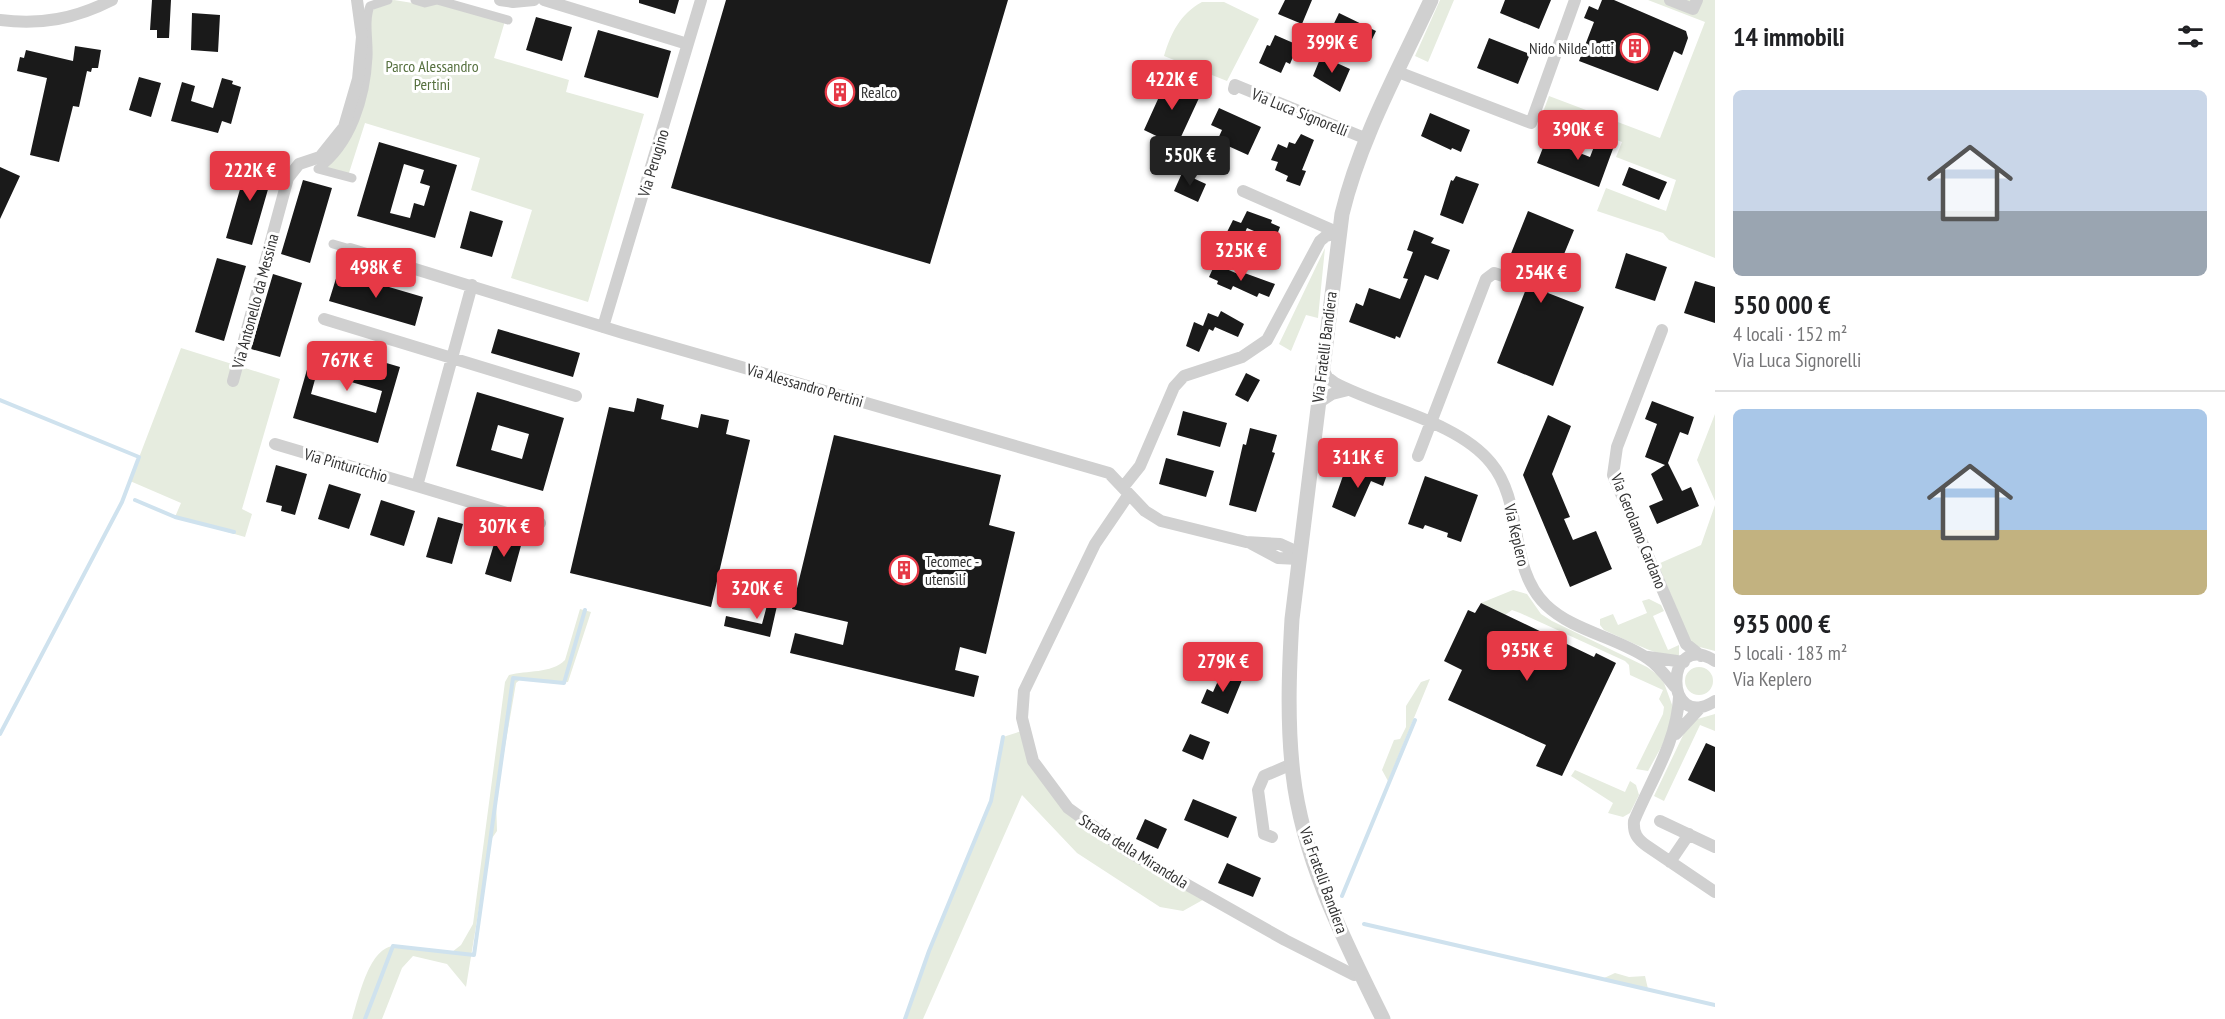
<!DOCTYPE html>
<html lang="it">
<meta charset="utf-8">
<style>
body{margin:0;font-family:"PT Sans Narrow",sans-serif;background:#f6f6f6;color:#202124;height:100vh;display:flex;flex-direction:column;font-size:22px;white-space:nowrap}
*{box-sizing:border-box;margin:0}
p{font-size:20px;color:#757577}
.icon{flex:none;width:33px;height:33px;fill:none;stroke:currentColor;stroke-width:2;stroke-linecap:round;stroke-linejoin:round}
.map{position:relative;flex:1;overflow:hidden}
.side{display:flex;flex-direction:column;background:#fff;width:510px}
.side>*{flex:none}
.price{position:absolute;translate:-50% -51px;padding:0 14px;border-radius:6px;background:#e63946;color:#fff;font-size:20px;line-height:39px;filter:drop-shadow(0 2px 3px #0008)}
.price::after{content:'';position:absolute;left:50%;top:36px;width:18px;height:14px;margin-left:-9px;background:inherit;clip-path:polygon(0 0,100% 0,50% 100%)}
.price.current{background:#222;color:#fff}
ul{padding:0;list-style:none}
li{display:grid;align-content:center;gap:12px;height:318px;padding:0 18px}
li+li{border-top:2px solid #e0e0e0}
li span{display:grid;place-items:center;height:186px;border-radius:9px;color:#555}
li>.icon{margin-inline-start:auto}
span .icon{width:108px;height:108px;fill:#fffc;stroke-width:1}
li b{font-size:26px}
h2{display:flex;justify-content:space-between;align-items:center;height:72px;padding:0 18px;font-size:26px}
main{display:flex;flex:1;min-height:0}
.map>svg:first-child{display:block}
</style>
<main>
<div class="map">
<svg width="1715" height="1019" viewBox="0 0 1715 1019">
<rect width="100%" height="100%" fill="#fff"/>
<path fill="#e6ecdf" d="M 394,0 L 425,5 L 438,2 L 505,21 L 494,58 L 569,80 L 566,92 L 644,114 L 588,302 L 511,278 L 532,210 L 471,190 L 480,158 L 365,123 L 348,176 L 319,168 L 343,146 L 368,15 L 380,3 Z
M 1440,0 L 1454,0 L 1428,62 L 1415,56 Z
M 1648,0 L 1715,0 L 1715,258 L 1669,240 L 1663,233 L 1597,211 L 1606,188 L 1666,211 L 1676,180 L 1616,157 L 1622,142 L 1543,112 L 1549,96 L 1660,138 L 1705,22 Z
M 1202,2 L 1224,2 L 1259,19 L 1227,81 L 1164,56 C 1171,33 1180,14 1202,2 Z
M 1325,248 L 1318,318 L 1306,315 L 1291,351 L 1279,344 Z
M 181,348 L 280,379 L 242,509 L 252,514 L 245,537 L 175,517 L 181,503 L 130,481 Z
M 1715,414 L 1715,501 L 1697,460 Z
M 1715,505 L 1715,651 L 1692,645 L 1658,564 L 1701,545 Z
M 1513,590 L 1527,594 L 1541,614 L 1552,621 L 1647,667 L 1658,675 L 1664,683 L 1674,710 L 1673,726 L 1648,771 L 1636,769 L 1663,714 L 1664,707 L 1659,699 L 1663,690 L 1630,675 L 1629,665 L 1625,661 L 1520,613 L 1512,610 L 1505,615 L 1481,603 Z
M 1649,599 L 1661,605 L 1664,611 L 1653,616 L 1668,650 L 1679,645 L 1679,655 C 1665,661 1619,636 1604,630 L 1600,625 L 1600,619 L 1613,614 L 1618,625 L 1647,613 L 1642,601 Z
M 580,609 L 591,612 L 568,682 L 521,679 L 516,683 L 496,799 L 497,831 L 490,841 L 466,987 L 447,964 L 413,956 L 402,968 L 382,1019 L 352,1019 C 359,998 369,946 395,946 C 414,946 433,950 452,952 L 461,945 L 473,924 L 505,682 L 509,675 C 527,670 551,674 565,660 Z
M1685 681a14 14 0 1 1 28 0a14 14 0 1 1-28 0Z
M 1430,679 L 1388,781 L 1382,770 L 1394,740 L 1400,739 L 1406,727 L 1406,706 L 1421,682 Z
M 1715,714 L 1715,731 L 1700,725 L 1664,801 L 1654,796 L 1687,727 L 1694,720 Z
M 1025,730 L 1033,761 L 1068,808 L 1208,897 L 1183,911 L 1160,907 L 1077,853 L 1022,795 L 923,1019 L 905,1019 L 929,951 L 991,801 L 1003,737 Z
M 1575,770 L 1625,792 L 1630,781 L 1636,785 L 1639,795 L 1630,813 L 1623,817 L 1608,813 L 1613,803 L 1571,776 Z
M 1615,973 L 1629,977 L 1645,976 L 1648,989 L 1602,979 Z"/>
<g fill="none" stroke-linecap="round" stroke-linejoin="round">
<path stroke="#cfe2ee" stroke-width="4" d="M 0,400 L 139,457 L 122,502 L 0,734
M 135,500 L 175,517 L 234,532
M 1342,896 L 1415,720
M 1364,924 L 1715,1005
M 365,1019 L 393,946 L 474,955 L 513,678 L 564,683 L 585,610
M 905,1019 L 929,951 L 991,801 L 1003,737"/>
</g>
<path fill="#1a1a1a" fill-rule="evenodd" d="M 152,0 L 171,0 L 169,38 L 157,38 L 157,30 L 150,30 Z
M 639,0 L 679,0 L 675,14 L 639,3 Z
M 726,0 L 1008,0 L 930,264 L 671,188 Z
M 1285,0 L 1312,0 L 1302,24 L 1278,14 Z
M 1505,0 L 1551,0 L 1539,29 L 1500,13 Z
M 1602,0 L 1614,0 L 1686,31 L 1688,38 L 1682,55 L 1674,51 L 1658,91 L 1579,61 L 1594,22 L 1584,18 L 1589,6 L 1598,10 Z
M 192,13 L 220,15 L 218,52 L 191,50 Z
M 1339,13 L 1376,31 L 1365,54 L 1328,36 Z
M 536,17 L 572,27 L 562,61 L 526,50 Z
M 598,30 L 671,51 L 658,98 L 584,77 Z
M 1275,35 L 1298,45 L 1290,64 L 1286,62 L 1281,73 L 1259,63 L 1267,45 L 1270,46 Z
M 1489,38 L 1530,54 L 1518,84 L 1477,68 Z
M 75,46 L 101,50 L 98,68 L 92,68 L 91,72 L 87,71 L 79,107 L 73,106 L 59,162 L 30,155 L 47,78 L 17,71 L 20,57 L 24,58 L 26,50 L 73,61 Z
M 1320,59 L 1327,62 L 1328,59 L 1350,69 L 1340,92 L 1313,76 Z
M 139,77 L 161,83 L 151,117 L 129,110 Z
M 1168,77 L 1194,88 L 1191,94 L 1199,98 L 1180,139 L 1174,136 L 1171,143 L 1144,130 Z
M 222,78 L 233,81 L 232,84 L 241,87 L 231,124 L 222,121 L 218,133 L 171,121 L 182,82 L 195,86 L 191,101 L 213,108 Z
M 1219,108 L 1261,127 L 1248,155 L 1217,141 L 1222,130 L 1211,125 Z
M 1430,113 L 1470,130 L 1461,152 L 1452,148 L 1451,150 L 1421,136 Z
M 1301,134 L 1314,140 L 1302,170 L 1306,171 L 1300,186 L 1286,181 L 1288,176 L 1275,170 L 1278,162 L 1271,160 L 1278,144 L 1287,148 L 1289,142 L 1295,144 Z
M 1597,139 L 1614,146 L 1599,187 L 1537,163 L 1546,140 L 1590,157 Z
M 379,142 L 457,165 L 435,238 L 357,216 ZM 404,164 L 424,170 L 420,183 L 430,186 L 424,206 L 414,203 L 410,218 L 390,213 Z
M 249,158 L 275,165 L 252,245 L 226,238 Z
M 0,167 L 20,176 L 0,219 Z
M 1629,167 L 1667,182 L 1659,200 L 1622,185 Z
M 1182,173 L 1206,184 L 1198,202 L 1174,191 Z
M 1456,176 L 1479,184 L 1463,224 L 1440,215 L 1451,180 L 1453,181 Z
M 303,180 L 332,188 L 310,263 L 281,254 Z
M 470,211 L 503,221 L 492,257 L 460,248 Z
M 1247,211 L 1272,220 L 1271,223 L 1280,227 L 1275,240 L 1247,228 L 1237,250 L 1225,245 L 1229,235 L 1226,234 L 1233,220 L 1241,223 Z
M 1528,211 L 1574,230 L 1548,293 L 1584,307 L 1553,386 L 1497,363 L 1535,266 L 1510,256 Z
M 1414,230 L 1434,238 L 1431,243 L 1450,250 L 1438,280 L 1425,275 L 1400,338 L 1396,336 L 1395,339 L 1349,322 L 1356,303 L 1363,306 L 1369,288 L 1400,299 L 1408,279 L 1403,278 L 1413,252 L 1407,250 Z
M 1626,253 L 1667,267 L 1655,301 L 1615,288 Z
M 217,258 L 246,266 L 224,341 L 195,332 Z
M 1215,264 L 1238,274 L 1239,271 L 1275,284 L 1269,297 L 1259,293 L 1257,297 L 1233,286 L 1231,290 L 1217,284 L 1218,281 L 1209,277 Z
M 338,272 L 423,297 L 415,326 L 329,301 Z
M 273,274 L 302,283 L 280,357 L 251,349 Z
M 1695,281 L 1715,287 L 1715,323 L 1684,313 Z
M 1221,311 L 1244,324 L 1238,337 L 1215,327 L 1213,331 L 1209,329 L 1199,352 L 1186,346 L 1194,322 L 1203,326 L 1208,313 L 1218,317 Z
M 498,329 L 580,353 L 573,377 L 491,353 Z
M 315,342 L 400,367 L 378,443 L 293,418 ZM 317,372 L 382,391 L 376,413 L 311,394 Z
M 1246,373 L 1260,380 L 1248,402 L 1235,395 Z
M 477,392 L 564,418 L 543,491 L 456,466 ZM 498,425 L 529,434 L 522,459 L 491,450 Z
M 637,398 L 664,405 L 661,419 L 698,428 L 701,414 L 729,420 L 726,434 L 750,440 L 711,607 L 570,573 L 609,407 L 634,412 Z
M 1652,401 L 1694,417 L 1688,435 L 1680,432 L 1668,463 L 1682,491 L 1691,487 L 1699,506 L 1657,524 L 1649,506 L 1663,500 L 1651,474 L 1665,465 L 1645,457 L 1657,424 L 1645,419 Z
M 1183,411 L 1227,423 L 1220,447 L 1177,435 Z
M 1548,415 L 1571,426 L 1552,474 L 1570,517 L 1564,519 L 1573,540 L 1596,531 L 1612,569 L 1570,587 L 1523,475 Z
M 1250,428 L 1277,435 L 1272,452 L 1275,453 L 1256,512 L 1229,505 L 1243,444 L 1246,445 Z
M 834,435 L 1001,475 L 989,525 L 1015,532 L 986,654 L 960,647 L 955,670 L 979,676 L 974,697 L 790,653 L 795,633 L 843,645 L 848,622 L 792,609 Z
M 1166,458 L 1214,471 L 1206,497 L 1159,484 Z
M 1366,463 L 1389,469 L 1383,486 L 1371,481 L 1355,517 L 1332,507 L 1344,473 L 1360,480 Z
M 276,465 L 307,474 L 295,515 L 281,511 L 282,506 L 266,502 Z
M 1425,476 L 1478,495 L 1461,542 L 1447,537 L 1448,533 L 1425,525 L 1423,529 L 1408,524 Z
M 329,484 L 361,494 L 349,529 L 318,519 Z
M 381,500 L 415,511 L 404,546 L 370,535 Z
M 438,517 L 463,524 L 452,564 L 426,557 Z
M 497,534 L 522,542 L 511,582 L 485,574 Z
M 770,594 L 779,597 L 770,637 L 724,626 L 726,616 L 762,624 Z
M 1481,603 L 1594,657 L 1596,653 L 1616,663 L 1562,776 L 1536,766 L 1546,745 L 1448,700 L 1462,670 L 1444,661 L 1468,610 L 1475,613 Z
M 1222,672 L 1242,680 L 1228,714 L 1201,703 L 1207,689 L 1213,692 Z
M 1190,734 L 1210,742 L 1203,760 L 1182,751 Z
M 1706,743 L 1715,747 L 1715,792 L 1688,780 Z
M 1193,799 L 1237,817 L 1228,838 L 1184,820 Z
M 1145,819 L 1167,829 L 1158,849 L 1136,839 Z
M 1227,863 L 1261,878 L 1253,897 L 1218,883 Z"/>
<g fill="none" stroke-linecap="round" stroke-linejoin="round">
<path stroke="#d0d0d0" stroke-width="9" d="M 415,0 L 425,3 L 437,0 L 508,20
M 352,178 L 318,169 C 352,145 366,97 368,57 C 369,41 364,21 370,6 L 388,0
M 333,244 L 350,249"/>
<path stroke="#d0d0d0" stroke-width="12" d="M 500,0 L 513,2 L 534,0
M 544,0 L 681,42
M 1670,0 L 1693,9 L 1697,0
M 0,20 C 41,25 75,19 112,0
M 1398,72 L 1531,123 L 1575,0
M 1234,89 L 1235,85 L 1367,139
M 1243,191 L 1339,233
M 350,249 L 623,333 L 1109,473 L 1145,511 L 1161,521 L 1246,542 L 1280,544 L 1291,549 L 1299,559
M 324,319 L 576,396
M 603,327 L 701,0
M 1662,330 L 1617,447 L 1613,475 L 1686,644 L 1701,656
M 1322,367 L 1327,377 L 1335,383 C 1382,408 1457,421 1491,463 C 1525,504 1507,567 1546,605 C 1573,631 1616,637 1647,658 C 1658,665 1666,676 1675,687
M 233,381 L 288,178 L 299,164 L 320,157 L 344,127 L 358,79 L 362,37 L 357,0
M 1318,403 L 1332,394 L 1348,390
M 275,444 L 417,486 L 472,285
M 1418,456 L 1486,279 L 1494,273 L 1509,278
M 417,486 L 540,523
M 1124,486 L 1140,466 L 1174,387 L 1184,376 L 1242,357 L 1267,340 L 1320,241 L 1326,236 L 1339,233
M 1129,494 L 1095,544 L 1024,691 L 1022,718 L 1033,761 L 1068,808 L 1129,852 L 1285,940 L 1354,975
M 1250,543 L 1278,558 L 1299,559
M 1648,657 L 1684,662
M 1715,661 C 1664,628 1663,734 1715,701
M 1679,697 C 1677,742 1651,780 1634,821 C 1633,833 1637,839 1647,846 L 1715,892
M 1676,734 L 1701,707
M 1660,821 L 1715,847
M 1272,837 L 1264,834 L 1258,790 L 1264,776 L 1292,764
M 1670,862 L 1689,834"/>
<path stroke="#d0d0d0" stroke-width="15" d="M 1383,1019 C 1345,942 1303,861 1293,774 C 1287,723 1289,670 1292,619 L 1342,214 C 1360,139 1399,69 1431,0"/>
</g>
<defs>
<g id="building-ring" transform="scale(1.5)"><circle r="9.5" fill="#fff" stroke="#e63946" stroke-width="1.5"/><path d="M-4-6H4V6H1V3H-1V6H-4ZM-2.5-4.3h1.7v1.8h-1.7ZM.8-4.3h1.7v1.8H.8ZM-2.5-1h1.7V.8h-1.7ZM.8-1h1.7V.8H.8Z" fill="#e63946"/></g>
</defs>
<g fill-rule="evenodd">
<use href="#building-ring" x="1635" y="48"/>
<use href="#building-ring" x="840" y="92"/>
<use href="#building-ring" x="904" y="570"/>
</g>
<g text-anchor="middle" dominant-baseline="central" stroke-width="6" stroke-linejoin="round" paint-order="stroke">
<g font-size="16" fill="#333" stroke="#fff" text-anchor="start">
<text x="1614" y="48" text-anchor="end">Nido Nilde Iotti</text>
<text x="861" y="92">Realco</text>
<text x="925" y="561">Tecomec -<tspan x="925" dy="18">utensili</tspan></text>
</g>
<g font-size="16" fill="#56703f" stroke="#fff">
<text x="432" y="66">Parco Alessandro<tspan x="432" dy="18">Pertini</tspan></text>
</g>
<g font-size="16" fill="#333" stroke="#fff">
<text transform="translate(1300 112) rotate(22)">Via Luca Signorelli</text>
<text transform="translate(653 163) rotate(-73)">Via Perugino</text>
<text transform="translate(255 301) rotate(-75)">Via Antonello da Messina</text>
<text transform="translate(1324 347) rotate(-83)">Via Fratelli Bandiera</text>
<text transform="translate(805 385) rotate(16)">Via Alessandro Pertini</text>
<text transform="translate(346 465) rotate(16)">Via Pinturicchio</text>
<text transform="translate(1639 531) rotate(68)">Via Gerolamo Cardano</text>
<text transform="translate(1517 535) rotate(77)">Via Keplero</text>
<text transform="translate(1134 851) rotate(32)">Strada della Mirandola</text>
<text transform="translate(1324 880) rotate(70)">Via Fratelli Bandiera</text>
</g>
</g>
</svg>
<b class="price" style="left:1332px;top:74px">399K €</b>
<b class="price" style="left:1172px;top:111px">422K €</b>
<b class="price" style="left:1578px;top:161px">390K €</b>
<b class="price current" style="left:1190px;top:187px">550K €</b>
<b class="price" style="left:250px;top:202px">222K €</b>
<b class="price" style="left:1241px;top:282px">325K €</b>
<b class="price" style="left:376px;top:299px">498K €</b>
<b class="price" style="left:1541px;top:304px">254K €</b>
<b class="price" style="left:347px;top:392px">767K €</b>
<b class="price" style="left:1358px;top:489px">311K €</b>
<b class="price" style="left:504px;top:558px">307K €</b>
<b class="price" style="left:757px;top:620px">320K €</b>
<b class="price" style="left:1527px;top:682px">935K €</b>
<b class="price" style="left:1223px;top:693px">279K €</b>
</div>
<section class="side">
<h2>14 immobili<svg class="icon" aria-label="filters" viewBox="0 0 24 24"><path d="M4 7h16M4 17h16"/><circle cx="9" cy="7" r="2"/><circle cx="15" cy="17" r="2"/></svg></h2>
<ul>
<li><span style="background:linear-gradient(#c9d6e8 65%,#9aa5b1 0)"><svg class="icon" aria-label="home" viewBox="0 0 24 24"><path d="M3 11l9-7 9 7M6 9v11h12V9"/></svg></span><div><b>550 000 €</b><p>4 locali · 152 m²</p><p>Via Luca Signorelli</p></div></li>
<li><span style="background:linear-gradient(#a9c7e8 65%,#c2b280 0)"><svg class="icon" aria-label="home" viewBox="0 0 24 24"><path d="M3 11l9-7 9 7M6 9v11h12V9"/></svg></span><div><b>935 000 €</b><p>5 locali · 183 m²</p><p>Via Keplero</p></div></li>
</ul>
</section>
</main>
